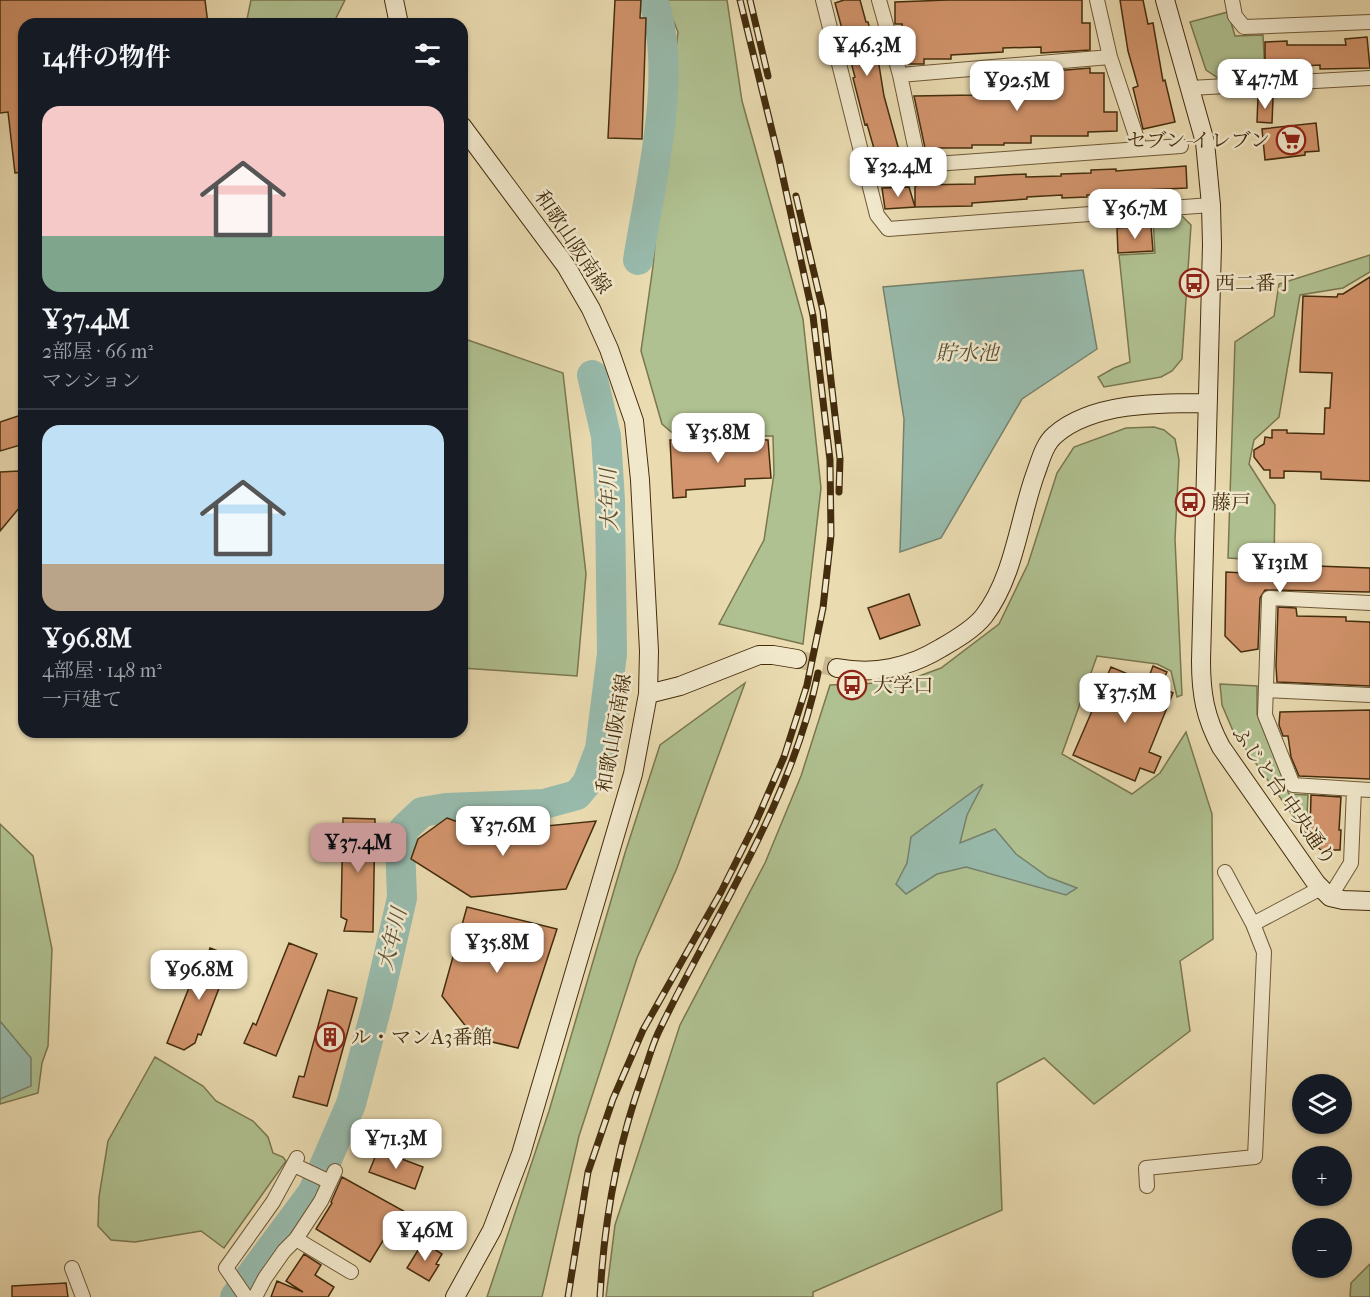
<!DOCTYPE html>
<html lang="ja">
<meta charset="utf-8">
<style>
body{margin:0;font-family:"IM FELL French Canon","Noto Serif JP",serif;background:#242831;color:#f1f3f6;height:100vh;display:flex;flex-direction:column;font-size:22px;white-space:nowrap}
*{box-sizing:border-box;margin:0}
p{font-size:20px;color:#9ea1a6}
.icon{flex:none;width:33px;height:33px;fill:none;stroke:currentColor;stroke-width:2;stroke-linecap:round;stroke-linejoin:round}
.map{position:relative;flex:1;overflow:hidden}
.panel{position:absolute;left:18px;top:18px;width:450px;height:720px;display:flex;flex-direction:column;background:#171b24;border-radius:18px;box-shadow:0 2px 4px #0004}
.panel>*{flex:none}
.buttons{position:absolute;left:1292px;top:1074px;display:grid;gap:12px}
.buttons a{display:grid;place-items:center;width:60px;height:60px;border-radius:50%;background:#171b24;box-shadow:0 2px 4px #0004;font-size:30px}
.price{position:absolute;translate:-50% -51px;padding:0 14px;border-radius:12px;background:#fff;color:#222;font-size:20px;line-height:39px;filter:drop-shadow(0 2px 3px #0008)}
.price::after{content:'';position:absolute;left:50%;top:36px;width:18px;height:14px;margin-left:-9px;background:inherit;clip-path:polygon(0 0,100% 0,50% 100%)}
.price.on{background:#c59692;color:#111}
ul{padding:0;list-style:none}
li{display:grid;align-content:center;gap:12px;height:318px;padding:0 24px}
li+li{border-top:2px solid #363941}
li span{display:grid;place-items:center;height:186px;border-radius:18px;color:#555}
li>.icon{margin-inline-start:auto}
span .icon{width:108px;height:108px;fill:#fffc;stroke-width:1}
li b{font-size:26px}
h2{display:flex;justify-content:space-between;align-items:center;height:72px;padding:0 24px;font-size:26px}
.map>svg:first-child{display:block}
</style>
<div class="map">
<svg width="1370" height="1297" viewBox="0 0 1370 1297">
<rect width="100%" height="100%" fill="#eadbb1"/>
<filter id="stains"><feTurbulence type="fractalNoise" baseFrequency=".00333" numOctaves="4"/><feColorMatrix values="0 0 0 0 .2 0 0 0 0 .09 0 0 0 0 .02 0 0 0 .5 -.17"/></filter>
<radialGradient id="worn" r=".72"><stop offset=".6" stop-color="#630" stop-opacity="0"/><stop offset="1" stop-color="#630" stop-opacity=".3"/></radialGradient>
<path fill="#b0c191" stroke="#7a774f" stroke-width="1.5" d="M 251,0 L 345,0 L 335,20 L 329,24 L 246,24 Z
M 665,0 L 727,0 L 742,101 L 803,319 L 821,488 L 803,644 L 719,624 L 764,540 L 774,474 L 773,436 L 676,436 L 662,424 L 641,351 L 653,266 L 665,134 L 678,32 Z
M 1228,12 L 1235,36 L 1263,35 L 1265,75 L 1218,78 L 1206,70 L 1190,22 Z
M 1181,215 L 1191,225 L 1182,359 L 1172,371 L 1161,377 L 1104,387 L 1098,377 L 1114,368 L 1130,362 L 1119,255 L 1155,253 L 1153,218 Z
M 1370,255 L 1370,272 L 1343,288 L 1300,295 L 1279,417 L 1254,440 L 1249,464 L 1275,505 L 1274,561 L 1228,558 L 1235,342 L 1274,316 L 1279,284 Z
M 462,338 L 563,373 L 586,574 L 577,676 L 462,668 Z
M 1154,427 L 1164,430 L 1175,439 L 1179,460 L 1175,539 L 1182,695 L 1177,697 L 1171,671 L 1157,664 L 1097,656 L 1062,754 L 1132,794 L 1160,773 L 1186,732 L 1212,814 L 1213,939 L 1180,961 L 1190,1031 L 1094,1104 L 1044,1058 L 997,1083 L 1002,1210 L 813,1292 L 813,1297 L 606,1297 L 615,1225 L 680,1025 L 765,863 L 801,776 L 830,685 L 903,682 L 941,668 L 999,624 L 1028,564 L 1057,473 L 1074,447 L 1126,428 Z
M 745,683 L 677,868 L 637,958 L 579,1136 L 542,1297 L 487,1297 L 549,1111 L 625,853 L 660,745 Z
M 1220,684 L 1257,686 L 1257,714 L 1289,794 L 1308,795 L 1306,834 L 1233,731 L 1222,705 Z
M 0,824 L 33,856 L 52,949 L 48,1046 L 42,1063 L 38,1093 L 0,1104 Z
M 155,1057 L 203,1086 L 216,1101 L 253,1121 L 268,1137 L 273,1153 L 283,1157 L 286,1161 L 224,1248 L 201,1231 L 135,1242 L 111,1240 L 98,1226 L 99,1197 L 108,1141 Z
M 1370,1264 L 1370,1297 L 1350,1297 L 1351,1283 Z"/>
<path fill="#98bbad" stroke="#76826d" stroke-width="1.5" d="M 1083,270 L 1097,349 L 1022,399 L 941,538 L 900,552 L 904,419 L 883,287 Z
M 983,784 L 967,815 L 960,843 L 995,829 L 1016,854 L 1048,877 L 1077,888 L 1066,895 L 966,867 L 937,874 L 906,894 L 896,884 L 907,863 L 911,837 Z
M 0,1021 L 31,1058 L 31,1086 L 0,1099 Z"/>
<g fill="none" stroke-linecap="round" stroke-linejoin="round">
<path stroke="#98bbad" stroke-width="30" d="M 638,260 C 650,185 679,72 653,0
M 235,1297 L 313,1192 L 351,1104 L 377,1006 L 402,898 L 400,845 L 404,829 L 422,812 L 446,808 L 544,804 L 577,795 L 587,783 L 600,749 L 612,654 L 610,501 L 606,436 L 592,375"/>
</g>
<path fill="#d2946c" stroke="#442d0d" stroke-width="1.5" d="M 0,0 L 205,0 L 208,24 L 24,24 L 24,172 L 15,173 L 8,112 L 0,113 Z
M 615,0 L 641,0 L 640,18 L 646,18 L 642,139 L 608,138 Z
M 844,0 L 860,0 L 866,22 L 868,22 L 878,59 L 884,96 L 900,154 L 877,159 L 867,124 L 865,125 L 853,78 L 855,77 L 835,3 Z
M 948,0 L 1082,0 L 1082,23 L 1090,23 L 1090,50 L 1041,53 L 1041,47 L 1003,48 L 1003,52 L 951,55 L 951,59 L 924,59 L 924,64 L 906,64 L 902,48 L 902,24 L 895,24 L 895,2 Z
M 1120,0 L 1143,0 L 1148,24 L 1153,23 L 1163,81 L 1165,80 L 1175,122 L 1143,129 L 1133,88 L 1138,86 L 1128,51 Z
M 1367,37 L 1370,68 L 1320,69 L 1320,65 L 1265,68 L 1265,42 L 1287,41 L 1287,45 L 1346,45 L 1345,39 Z
M 1090,68 L 1090,73 L 1104,73 L 1104,112 L 1117,112 L 1117,131 L 1088,132 L 1088,136 L 1031,136 L 1031,143 L 1004,143 L 1004,145 L 972,145 L 972,148 L 925,148 L 914,96 L 975,95 L 975,88 L 1025,87 L 1025,82 L 1054,82 L 1054,71 Z
M 1258,97 L 1273,98 L 1272,123 L 1257,122 Z
M 1316,123 L 1319,151 L 1305,152 L 1305,155 L 1265,160 L 1262,129 Z
M 1186,166 L 1187,188 L 1143,190 L 1117,194 L 1087,195 L 1087,197 L 1062,198 L 1062,195 L 1027,197 L 1027,199 L 972,203 L 972,206 L 915,207 L 915,187 L 917,185 L 975,184 L 975,177 L 1004,175 L 1026,174 L 1026,177 L 1061,176 L 1061,174 L 1091,173 L 1091,170 L 1116,169 L 1116,171 Z
M 909,187 L 915,207 L 885,209 L 882,188 Z
M 1151,226 L 1153,251 L 1118,253 L 1117,228 Z
M 1370,277 L 1370,481 L 1321,479 L 1321,472 L 1284,471 L 1284,478 L 1270,478 L 1270,470 L 1264,470 L 1254,457 L 1254,450 L 1264,444 L 1265,437 L 1272,438 L 1272,430 L 1287,430 L 1287,433 L 1324,434 L 1325,408 L 1330,408 L 1332,373 L 1300,372 L 1303,296 L 1337,297 L 1338,294 L 1343,294 Z
M 24,414 L 24,444 L 0,451 L 0,422 Z
M 742,439 L 768,440 L 771,478 L 745,479 L 745,486 L 686,490 L 686,497 L 673,498 L 670,440 L 683,440 L 683,444 Z
M 19,471 L 19,486 L 24,486 L 24,506 L 20,507 L 0,531 L 0,472 Z
M 1265,564 L 1370,568 L 1370,592 L 1265,590 L 1260,598 L 1258,649 L 1241,652 L 1225,636 L 1226,572 L 1264,574 Z
M 909,594 L 920,625 L 880,639 L 868,608 Z
M 1278,607 L 1296,608 L 1297,616 L 1346,617 L 1346,621 L 1370,622 L 1370,686 L 1277,682 L 1276,666 Z
M 1153,666 L 1167,672 L 1160,687 L 1173,693 L 1149,752 L 1161,757 L 1154,773 L 1140,768 L 1135,781 L 1073,755 L 1111,667 L 1147,682 Z
M 1370,710 L 1370,779 L 1299,776 L 1291,757 L 1288,736 L 1283,736 L 1279,725 L 1280,712 Z
M 1311,795 L 1341,797 L 1339,830 L 1341,830 L 1340,850 L 1321,850 L 1312,842 L 1310,831 Z
M 343,818 L 375,819 L 373,932 L 344,931 L 347,920 L 341,917 Z
M 447,818 L 485,832 L 596,821 L 566,889 L 471,897 L 411,859 L 418,839 Z
M 467,907 L 557,929 L 518,1048 L 475,1038 L 442,996 Z
M 289,943 L 317,954 L 276,1056 L 244,1043 L 253,1023 L 256,1025 Z
M 210,948 L 223,953 L 220,962 L 228,965 L 201,1035 L 198,1034 L 195,1043 L 184,1050 L 167,1043 L 202,955 L 207,957 Z
M 328,990 L 357,998 L 327,1106 L 293,1097 L 299,1076 L 304,1077 Z
M 378,1150 L 423,1167 L 415,1189 L 369,1172 Z
M 342,1177 L 409,1214 L 395,1238 L 387,1234 L 370,1262 L 316,1229 L 332,1203 L 331,1202 Z
M 423,1242 L 442,1254 L 436,1264 L 439,1265 L 429,1281 L 407,1268 Z
M 304,1254 L 321,1265 L 315,1275 L 334,1287 L 328,1297 L 271,1297 L 277,1281 L 303,1292 L 286,1281 Z
M 66,1283 L 68,1297 L 12,1297 L 12,1286 Z"/>
<g fill="none" stroke-linecap="round" stroke-linejoin="round">
<path stroke="#c9b890" stroke-width="18" stroke-dasharray="18 9" stroke-linecap="butt" d="M 797,659 L 837,668"/>
<g stroke="#6e5836" stroke-width="16">
<path id="street" d="M 823,0 L 877,215 L 888,229 L 1211,205
M 879,0 L 900,75 L 919,165
M 1097,0 L 1110,57 L 1140,148
M 1232,0 L 1235,16 L 1244,27 L 1370,22
M 900,75 L 1110,57
M 1190,88 L 1370,78
M 866,169 L 1181,146
M 1370,603 L 1269,598 L 1265,715 L 1293,785 L 1370,790
M 1266,690 L 1370,695
M 1330,897 L 1351,863 L 1354,789
M 1253,924 L 1321,888
M 294,1165 L 330,1182
M 1147,1186 L 1146,1168 L 1255,1157 L 1264,952 L 1253,924 L 1225,872
M 296,1239 L 351,1272
M 72,1268 L 83,1297
M 246,1297 L 226,1268 L 273,1202 L 297,1158
M 255,1297 L 265,1278 L 284,1251 L 296,1239 L 321,1201 L 335,1171"/>
</g>
<g stroke="#442d0d" stroke-width="20">
<path id="secondary" d="M 394,0 L 399,24
M 1165,0 L 1205,142 L 1211,205 L 1212,245 L 1201,661 C 1201,694 1205,717 1221,747 L 1316,883 L 1330,897 L 1343,900 L 1370,901
M 837,668 C 875,675 908,668 941,648 C 955,640 974,629 984,616 C 1014,577 1019,520 1035,475 C 1040,462 1044,444 1055,435 C 1093,402 1160,403 1208,403
M 648,694 L 680,686 L 759,655 L 773,655 L 797,659
M 455,1297 L 492,1230 L 521,1154 L 633,774 L 648,694 L 649,651 L 640,480 L 634,421 L 609,349 L 591,309 L 566,266 L 462,126"/>
</g>
<use href="#street" stroke="#f1e8cc" stroke-width="14"/>
<use href="#secondary" stroke="#f1e8cc" stroke-width="18"/>
<g stroke="#442d0d" stroke-width="7">
<path id="rail" d="M 750,0 L 768,76
M 796,196 L 823,311 L 840,459 L 839,492
M 568,1297 L 588,1172 L 613,1099 L 643,1030 L 721,892 L 755,824 L 784,757 L 807,685 L 823,608 L 831,535 L 830,460 L 813,316 L 779,159 L 740,0
M 600,1297 C 604,1221 617,1147 643,1075 C 648,1061 652,1046 658,1033 C 715,914 791,804 818,673"/>
</g>
<use href="#rail" stroke="#f1e8cc" stroke-width="4.5" stroke-dasharray="14" stroke-linecap="butt"/>
</g>
<defs>
<g id="supermarket-ring" transform="scale(1.5)"><circle r="9.5" fill="#f1e8cc" stroke="#8f2418" stroke-width="1.5"/><path d="M-6-5.5h2.5l.6 2H6L4.5 2H-2.5L-4.4-4H-6ZM-1.5 3.2a1.3 1.3 0 1 0 .1 0ZM3 3.2a1.3 1.3 0 1 0 .1 0Z" fill="#8f2418"/></g>
<g id="bus-ring" transform="scale(1.5)"><circle r="9.5" fill="#f1e8cc" stroke="#8f2418" stroke-width="1.5"/><path d="M-5-6H5V4H4V6H2V4H-2V6H-4V4H-5ZM-3.5-4V0h7V-4ZM-3.5 1.2v1.5H-2V1.2ZM2 1.2v1.5H3.5V1.2Z" fill="#8f2418"/></g>
<g id="building-ring" transform="scale(1.5)"><circle r="9.5" fill="#f1e8cc" stroke="#8f2418" stroke-width="1.5"/><path d="M-4-6H4V6H1V3H-1V6H-4ZM-2.5-4.3h1.7v1.8h-1.7ZM.8-4.3h1.7v1.8H.8ZM-2.5-1h1.7V.8h-1.7ZM.8-1h1.7V.8H.8Z" fill="#8f2418"/></g>
</defs>
<g fill-rule="evenodd">
<use href="#supermarket-ring" x="1291" y="140"/>
<use href="#bus-ring" x="1194" y="283"/>
<use href="#bus-ring" x="1190" y="502"/>
<use href="#bus-ring" x="852" y="685"/>
<use href="#building-ring" x="330" y="1037"/>
</g>
<g text-anchor="middle" dominant-baseline="central" stroke-width="5" stroke-linejoin="round" paint-order="stroke">
<g font-size="20" fill="#442d0d" stroke="#f1e8cc" text-anchor="start">
<text x="1270" y="140" text-anchor="end">セブン-イレブン</text>
<text x="1215" y="283">西二番丁</text>
<text x="1211" y="502">藤戸</text>
<text x="873" y="685">大学口</text>
<text x="351" y="1037">ル・マンA3番館</text>
</g>
<g font-size="20" fill="#442d0d" stroke="#f1e8cc">
<text transform="translate(573 242) rotate(56)">和歌山阪南線</text>
<text transform="translate(614 733) rotate(-80)">和歌山阪南線</text>
<text transform="translate(1284 796) rotate(55)">ふじと台 中央通り</text>
</g>
<g font-size="21" font-style="italic" fill="#595035" stroke="#f1e8cc">
<text x="967" y="353">貯水池</text>
<text transform="translate(609 500) rotate(-92)">大年川</text>
<text transform="translate(392 939) rotate(-76)">大年川</text>
</g>
</g>
<rect width="100%" height="100%" filter="url(#stains)"/>
<rect width="100%" height="100%" fill="url(#worn)"/>
</svg>
<div class="buttons">
<a><svg class="icon" aria-label="layers" viewBox="0 0 24 24"><path d="M12 4l9 5-9 5-9-5zM3 14l9 5 9-5"/></svg></a>
<a>+</a>
<a>−</a>
</div>
<b class="price" style="left:867px;top:77px">¥46.3M</b>
<b class="price" style="left:1265px;top:110px">¥47.7M</b>
<b class="price" style="left:1017px;top:112px">¥92.5M</b>
<b class="price" style="left:898px;top:198px">¥32.4M</b>
<b class="price" style="left:1135px;top:240px">¥36.7M</b>
<b class="price" style="left:718px;top:464px">¥35.8M</b>
<b class="price" style="left:1280px;top:594px">¥131M</b>
<b class="price" style="left:1125px;top:724px">¥37.5M</b>
<b class="price" style="left:503px;top:857px">¥37.6M</b>
<b class="price on" style="left:358px;top:874px">¥37.4M</b>
<b class="price" style="left:497px;top:974px">¥35.8M</b>
<b class="price" style="left:199px;top:1001px">¥96.8M</b>
<b class="price" style="left:396px;top:1170px">¥71.3M</b>
<b class="price" style="left:425px;top:1262px">¥46M</b>
<section class="panel">
<h2>14件の物件<svg class="icon" aria-label="filters" viewBox="0 0 24 24"><path d="M4 7h16M4 17h16"/><circle cx="9" cy="7" r="2"/><circle cx="15" cy="17" r="2"/></svg></h2>
<ul>
<li><span style="background:linear-gradient(#f6c9c9 70%,#7fa58c 0)"><svg class="icon" aria-label="home" viewBox="0 0 24 24"><path d="M3 11l9-7 9 7M6 9v11h12V9"/></svg></span><div><b>¥37.4M</b><p>2部屋 · 66 m²</p><p>マンション</p></div></li>
<li><span style="background:linear-gradient(#bfe0f5 75%,#b9a48a 0)"><svg class="icon" aria-label="home" viewBox="0 0 24 24"><path d="M3 11l9-7 9 7M6 9v11h12V9"/></svg></span><div><b>¥96.8M</b><p>4部屋 · 148 m²</p><p>一戸建て</p></div></li>
</ul>
</section>
</div>
